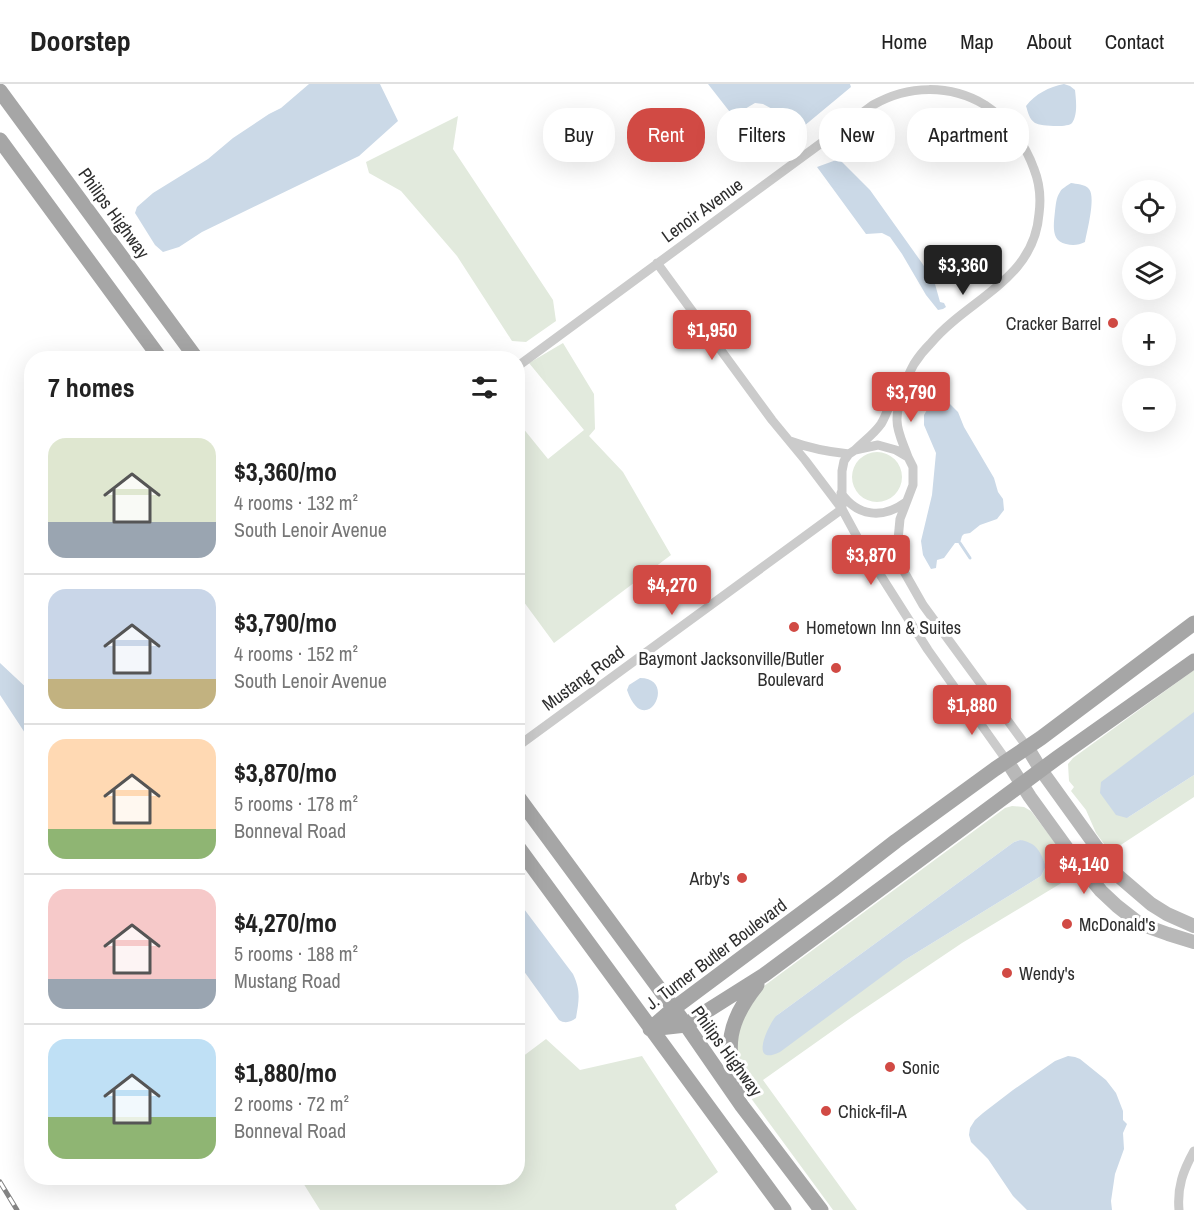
<!DOCTYPE html>
<meta charset="utf-8">
<style>
body{margin:0;font-family:"Archivo Narrow",sans-serif;background:#f2f2f2;color:#222;height:100vh;display:flex;flex-direction:column;font-size:22px;white-space:nowrap}
*{box-sizing:border-box;margin:0}
p{font-size:20px;color:#767676}
.icon{flex:none;width:33px;height:33px;fill:none;stroke:currentColor;stroke-width:2;stroke-linecap:round;stroke-linejoin:round}
.map{position:relative;flex:1;overflow:hidden}
.drawer{position:absolute;left:24px;top:267px;width:501px;height:834px;display:flex;flex-direction:column;background:#fff;border-radius:24px;box-shadow:0 6px 24px #0002}
.drawer>*{flex:none}
.top-card{position:absolute;left:543px;top:24px;width:561px;height:54px;display:flex;gap:12px}
.fabs{position:absolute;left:1122px;top:96px;display:grid;gap:12px}
.fabs a{display:grid;place-items:center;width:54px;height:54px;border-radius:50%;background:#fff;box-shadow:0 6px 24px #0002;font-size:30px}
.price{position:absolute;translate:-50% -51px;padding:0 14px;border-radius:6px;background:#d14a44;color:#fff;font-size:20px;line-height:39px;filter:drop-shadow(0 2px 3px #0008)}
.price::after{content:'';position:absolute;left:50%;top:36px;width:18px;height:14px;margin-left:-9px;background:inherit;clip-path:polygon(0 0,100% 0,50% 100%)}
.price.selected{background:#222;color:#fff}
ul{padding:0;list-style:none}
li{display:flex;align-items:center;gap:18px;height:150px;padding:0 24px}
li+li{border-top:2px solid #e0e0e0}
li span{display:grid;place-items:center;flex:none;width:168px;height:120px;border-radius:18px;color:#555}
li>.icon{margin-inline-start:auto}
span .icon{width:72px;height:72px;fill:#fffc;stroke-width:1}
li b{font-size:26px}
h2{display:flex;justify-content:space-between;align-items:center;height:72px;padding:0 24px;font-size:26px}
.tag{padding:0 21px;border-radius:24px;background:#fff;box-shadow:0 6px 24px #0002;font-size:21px;line-height:54px}
.tag.selected{background:#d14a44;color:#fff}
header{display:flex;align-items:center;gap:36px;box-sizing:border-box;height:84px;padding:0 30px;background:#fff;border-bottom:2px solid #e0e0e0}
header strong{font-size:28px}
nav{display:flex;gap:33px;margin-inline-start:auto;font-size:21px}
.map>svg:first-child{display:block}
</style>
<header>
<strong>Doorstep</strong>
<nav><a>Home</a><a>Map</a><a>About</a><a>Contact</a></nav>
</header>
<div class="map">
<svg width="1194" height="1126" viewBox="0 0 1194 1126">
<rect width="100%" height="100%" fill="#fff"/>
<path fill="#e2eadd" fill-rule="evenodd" d="M 458,32 L 453,65 L 553,216 L 556,237 L 526,258 L 512,257 L 457,172 L 401,107 L 369,89 L 366,78 Z
M 563,259 L 594,310 L 595,345 L 589,352 L 623,388 L 671,471 L 554,559 L 518,510 L 518,338 L 548,375 L 584,346 L 529,279 Z
M852 393a25 25 0 1 1 50 0a25 25 0 1 1-50 0Z
M 1194,586 L 1194,629 L 1127,734 L 1194,691 L 1194,713 L 1110,768 L 1096,749 L 1086,726 L 1071,707 L 1074,703 L 1069,697 L 1068,680 L 1073,674 Z
M 1012,722 L 1024,723 L 1031,727 L 1078,789 L 962,859 L 852,933 L 763,996 L 857,1126 L 833,1126 L 745,1006 L 738,993 L 736,944 L 764,902 L 1005,724 ZM 1020,756 C 1037,764 1038,764 1046,782 L 1041,792 L 903,877 L 776,932 L 1014,758 Z
M 546,955 L 580,986 L 642,972 L 718,1088 L 675,1121 L 677,1126 L 320,1126 L 300,1094 L 518,1094 L 518,976 Z"/>
<path fill="#cbd9e7" d="M 309,0 L 380,0 L 398,37 L 359,72 L 202,148 L 179,163 L 163,168 L 155,161 L 135,129 L 137,123 L 153,109 L 208,75 L 233,54 L 269,30 L 281,24 Z
M 708,0 L 850,0 L 851,3 L 804,42 L 763,20 L 755,19 L 733,32 Z
M 1064,0 L 1070,2 L 1075,6 C 1076,15 1078,31 1072,39 C 1068,44 1040,42 1035,39 C 1029,35 1028,28 1026,22 C 1035,10 1049,3 1064,0 Z
M 839,75 L 870,106 L 922,179 L 935,200 L 940,218 L 944,219 L 946,223 L 943,225 L 938,226 L 926,211 L 902,170 L 890,153 L 882,149 L 866,150 L 817,83 Z
M 1071,99 C 1076,100 1085,100 1089,105 C 1096,113 1087,147 1085,158 C 1079,161 1073,162 1066,160 C 1050,157 1054,139 1055,127 C 1056,120 1056,114 1060,108 C 1062,104 1067,102 1071,99 Z
M 942,309 L 947,317 L 958,328 L 964,343 L 994,394 L 998,408 L 1003,415 L 1004,426 L 997,435 L 980,441 L 970,449 L 964,450 L 962,452 L 960,459 L 955,459 L 944,474 L 937,476 L 936,484 L 931,485 L 923,471 L 921,457 L 932,411 L 936,369 L 924,341 L 924,331 L 930,321 Z
M 0,579 L 31,608 L 31,645 L 25,649 L 0,611 Z
M 640,594 C 679,594 645,658 627,606 L 629,601 Z
M 1194,628 L 1194,691 L 1127,734 L 1116,731 L 1100,709 L 1101,698 Z
M 1020,756 C 1037,759 1040,767 1046,782 L 1041,792 L 903,877 L 780,968 C 749,983 767,943 776,932 L 1014,758 Z
M 518,817 L 573,890 C 581,907 579,916 576,934 C 571,938 565,940 559,936 L 518,879 Z
M 1068,972 L 1075,973 L 1080,975 L 1106,996 L 1116,1009 L 1123,1027 L 1123,1036 L 1127,1040 L 1123,1049 L 1124,1065 L 1115,1090 L 1111,1117 L 1112,1126 L 1027,1126 L 1013,1112 L 988,1075 L 971,1058 L 969,1051 L 970,1044 L 975,1036 L 983,1029 L 1013,1006 L 1055,977 Z"/>
<g fill="none" stroke-linecap="round" stroke-linejoin="round">
<path stroke="#cbd9e7" stroke-width="3" d="M 960,459 L 970,474"/>
<path stroke="#cbcbcb" stroke-width="9" d="M 518,282 L 873,21 C 908,1 950,0 985,21 C 1008,36 1025,60 1034,85 C 1040,100 1041,115 1039,130 C 1034,196 969,214 931,259 C 925,265 919,272 914,280 C 909,289 905,300 899,308 C 899,309 893,315 893,315 C 888,323 886,332 881,340 C 874,350 864,357 855,366
M 900,307 C 900,318 897,326 897,336 C 897,349 904,361 908,373
M 790,357 C 809,364 829,368 849,370
M 841,409 C 858,433 883,435 906,418
M 518,662 L 842,425 L 805,376 L 772,336 L 657,179
M 1007,677 L 928,566 L 862,462 L 842,425 L 842,387 L 844,377 L 849,370 L 855,366 L 878,361 L 896,366 L 908,373 L 913,383 L 913,401 L 900,435 L 898,456 L 902,484 L 923,521 L 1027,663
M 1179,1126 C 1177,1103 1183,1087 1194,1067"/>
<path stroke="#b8b8b8" stroke-width="14" d="M 1027,663 L 1041,686 L 1116,790 L 1151,820 L 1167,830 L 1194,842
M 1007,677 L 1030,713 L 1077,778 L 1101,807 L 1117,822 L 1140,840 L 1168,850 L 1194,858"/>
<path stroke="#a6a6a6" stroke-width="15" d="M 0,7 L 196,274
M 0,56 L 160,274
M 518,713 L 686,941 L 742,1022 L 821,1126
M 518,763 L 784,1126
M 650,945 L 673,925 L 834,805 L 896,757 L 995,685 L 1041,654 L 1194,539
M 650,945 L 686,941 L 699,932 L 764,891 L 1057,674 L 1194,577
M 738,1007 C 724,963 728,937 757,901"/>
<g stroke="#838383" stroke-width="5">
<path id="rail" d="M 0,1098 L 17,1126"/>
</g>
<use href="#rail" stroke="#fff" stroke-width="3" stroke-dasharray="9" stroke-linecap="butt"/>
</g>
<g fill="#d14a44" stroke="#fff" stroke-width="2">
<circle cx="1113" cy="239" r="6"/>
<circle cx="794" cy="543" r="6"/>
<circle cx="836" cy="584" r="6"/>
<circle cx="742" cy="794" r="6"/>
<circle cx="1067" cy="840" r="6"/>
<circle cx="1007" cy="889" r="6"/>
<circle cx="890" cy="983" r="6"/>
<circle cx="826" cy="1027" r="6"/>
</g>
<g text-anchor="middle" dominant-baseline="central" stroke-width="6" stroke-linejoin="round" paint-order="stroke">
<g font-size="18" fill="#2e2e2e" stroke="#fff">
<text transform="translate(702 126) rotate(-36)">Lenoir Avenue</text>
<text transform="translate(114 129) rotate(54)">Philips Highway</text>
<text transform="translate(583 594) rotate(-36)">Mustang Road</text>
<text transform="translate(716 870) rotate(-37)">J. Turner Butler Boulevard</text>
<text transform="translate(727 967) rotate(54)">Philips Highway</text>
</g>
<g font-size="18" fill="#2e2e2e" stroke="#fff" text-anchor="start">
<text x="1101" y="239" text-anchor="end">Cracker Barrel</text>
<text x="806" y="543">Hometown Inn &amp; Suites</text>
<text x="824" y="574" text-anchor="end">Baymont Jacksonville/Butler<tspan x="824" dy="21">Boulevard</tspan></text>
<text x="730" y="794" text-anchor="end">Arby's</text>
<text x="1079" y="840">McDonald's</text>
<text x="1019" y="889">Wendy's</text>
<text x="902" y="983">Sonic</text>
<text x="838" y="1027">Chick-fil-A</text>
</g>
</g>
</svg>
<div class="fabs">
<a><svg class="icon" aria-label="locate" viewBox="0 0 24 24"><circle cx="12" cy="12" r="6"/><path d="M12 2v4M12 18v4M2 12h4M18 12h4"/></svg></a>
<a><svg class="icon" aria-label="layers" viewBox="0 0 24 24"><path d="M12 4l9 5-9 5-9-5zM3 14l9 5 9-5"/></svg></a>
<a>+</a>
<a>−</a>
</div>
<b class="price selected" style="left:963px;top:212px">$3,360</b>
<b class="price" style="left:712px;top:277px">$1,950</b>
<b class="price" style="left:911px;top:339px">$3,790</b>
<b class="price" style="left:871px;top:502px">$3,870</b>
<b class="price" style="left:672px;top:532px">$4,270</b>
<b class="price" style="left:972px;top:652px">$1,880</b>
<b class="price" style="left:1084px;top:811px">$4,140</b>
<div class="top-card">
<a class="tag">Buy</a>
<a class="tag selected">Rent</a>
<a class="tag">Filters</a>
<a class="tag">New</a>
<a class="tag">Apartment</a>
</div>
<section class="drawer">
<h2>7 homes<svg class="icon" aria-label="filters" viewBox="0 0 24 24"><path d="M4 7h16M4 17h16"/><circle cx="9" cy="7" r="2"/><circle cx="15" cy="17" r="2"/></svg></h2>
<ul>
<li><span style="background:linear-gradient(#dfe7d0 70%,#9aa5b1 0)"><svg class="icon" aria-label="home" viewBox="0 0 24 24"><path d="M3 11l9-7 9 7M6 9v11h12V9"/></svg></span><div><b>$3,360/mo</b><p>4 rooms · 132 m²</p><p>South Lenoir Avenue</p></div></li>
<li><span style="background:linear-gradient(#c9d6e8 75%,#c2b280 0)"><svg class="icon" aria-label="home" viewBox="0 0 24 24"><path d="M3 11l9-7 9 7M6 9v11h12V9"/></svg></span><div><b>$3,790/mo</b><p>4 rooms · 152 m²</p><p>South Lenoir Avenue</p></div></li>
<li><span style="background:linear-gradient(#ffd9b3 75%,#8fb573 0)"><svg class="icon" aria-label="home" viewBox="0 0 24 24"><path d="M3 11l9-7 9 7M6 9v11h12V9"/></svg></span><div><b>$3,870/mo</b><p>5 rooms · 178 m²</p><p>Bonneval Road</p></div></li>
<li><span style="background:linear-gradient(#f6c9c9 75%,#9aa5b1 0)"><svg class="icon" aria-label="home" viewBox="0 0 24 24"><path d="M3 11l9-7 9 7M6 9v11h12V9"/></svg></span><div><b>$4,270/mo</b><p>5 rooms · 188 m²</p><p>Mustang Road</p></div></li>
<li><span style="background:linear-gradient(#bfe0f5 65%,#8fb573 0)"><svg class="icon" aria-label="home" viewBox="0 0 24 24"><path d="M3 11l9-7 9 7M6 9v11h12V9"/></svg></span><div><b>$1,880/mo</b><p>2 rooms · 72 m²</p><p>Bonneval Road</p></div></li>
</ul>
</section>
</div>
